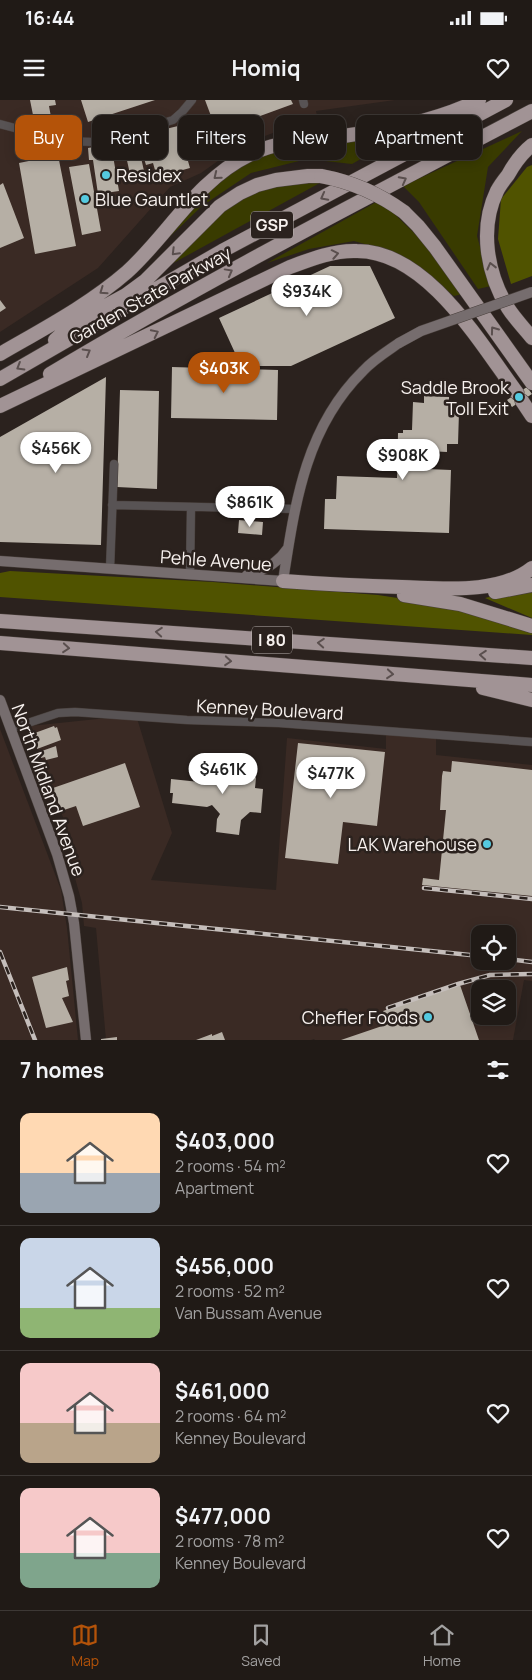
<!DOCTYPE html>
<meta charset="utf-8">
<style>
body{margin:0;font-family:Manrope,sans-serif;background:#2d2723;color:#f1f3f6;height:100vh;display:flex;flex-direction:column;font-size:19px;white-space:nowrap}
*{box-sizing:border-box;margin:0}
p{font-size:16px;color:#a2a1a1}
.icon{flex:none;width:28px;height:28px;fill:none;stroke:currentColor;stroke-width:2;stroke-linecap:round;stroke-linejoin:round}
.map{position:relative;height:940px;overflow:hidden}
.sheet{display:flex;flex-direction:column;background:#201a16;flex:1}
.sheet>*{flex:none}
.banner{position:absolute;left:15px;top:15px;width:502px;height:45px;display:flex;gap:10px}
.controls{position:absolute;left:471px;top:825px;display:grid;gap:10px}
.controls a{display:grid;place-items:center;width:45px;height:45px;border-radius:10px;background:#201a16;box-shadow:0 2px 12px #0003,0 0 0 1px #3d3835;font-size:25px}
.price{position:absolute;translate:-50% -42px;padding:0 11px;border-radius:18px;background:#fff;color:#222;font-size:16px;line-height:32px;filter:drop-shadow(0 1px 2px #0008)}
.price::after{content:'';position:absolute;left:50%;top:30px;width:15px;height:11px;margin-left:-8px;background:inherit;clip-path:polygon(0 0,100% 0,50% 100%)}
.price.selected{background:#b45309;color:#fff}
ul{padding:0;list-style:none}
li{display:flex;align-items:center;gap:15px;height:125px;padding:0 20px}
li+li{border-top:1px solid #3d3835}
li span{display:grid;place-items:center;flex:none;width:140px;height:100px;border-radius:10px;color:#555}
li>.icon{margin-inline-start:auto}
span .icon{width:60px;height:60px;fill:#fffc;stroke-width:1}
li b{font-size:21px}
h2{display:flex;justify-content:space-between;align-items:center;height:60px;padding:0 20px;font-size:21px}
.chip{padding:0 18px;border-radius:10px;background:#201a16;box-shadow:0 2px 12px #0003,0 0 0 1px #3d3835;font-size:18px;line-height:45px}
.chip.selected{background:#b45309;color:#fff}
.status{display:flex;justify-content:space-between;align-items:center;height:35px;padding:0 25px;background:#201a16;direction:ltr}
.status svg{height:14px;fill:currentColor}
header{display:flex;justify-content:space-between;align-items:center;height:65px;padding:0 20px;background:#201a16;font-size:22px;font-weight:700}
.menu{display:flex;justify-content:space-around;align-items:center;height:70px;border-top:1px solid #3d3835;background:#201a16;font-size:14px;color:#a2a1a1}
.menu a{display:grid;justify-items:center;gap:2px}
.menu .selected{color:#b45309}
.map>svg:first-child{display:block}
</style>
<div class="status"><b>16:44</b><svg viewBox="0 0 49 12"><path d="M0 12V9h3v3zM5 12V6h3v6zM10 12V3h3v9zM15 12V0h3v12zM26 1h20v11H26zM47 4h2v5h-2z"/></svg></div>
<header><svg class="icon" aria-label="menu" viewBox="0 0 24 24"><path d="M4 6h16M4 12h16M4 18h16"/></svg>Homiq<svg class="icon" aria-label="heart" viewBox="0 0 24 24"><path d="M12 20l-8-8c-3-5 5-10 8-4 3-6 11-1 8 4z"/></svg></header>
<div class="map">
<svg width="532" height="940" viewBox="0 0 532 940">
<rect width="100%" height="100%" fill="#2b221e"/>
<path fill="#3a2a24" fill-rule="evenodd" d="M 0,0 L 395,0 L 316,11 L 317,16 L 239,46 L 201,73 L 170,87 L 98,168 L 0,232 Z
M 136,615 L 172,733 L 151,780 L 276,790 L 287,638 L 386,649 L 386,633 L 436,634 L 436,655 L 532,665 L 532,881 L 524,880 L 513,940 L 315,940 L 314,939 L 311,940 L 106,940 L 96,828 L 84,826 L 82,803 L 68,753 L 77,756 L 30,626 ZM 480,834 L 508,834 L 508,861 L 480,861 ZM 480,889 L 508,889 L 508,916 L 480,916 Z
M 0,629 L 61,790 L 67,828 L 78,940 L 0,940 Z"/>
<path fill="#393b00" d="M 420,25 L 352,64 L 307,59 L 251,73 L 202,106 L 156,150 L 219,79 L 272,50 Z
M 522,31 L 488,67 L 477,136 L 491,186 L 478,189 L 419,102 L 403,86 Z
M 338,73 L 168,166 L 229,105 L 270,77 Z
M 380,100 L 439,157 L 463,194 L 454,196 L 393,152 L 354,141 L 309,149 L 267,163 Z"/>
<path fill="#505300" d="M 532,65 L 532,176 L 511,184 L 498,139 L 501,99 L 527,67 Z
M 10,471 L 213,482 L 378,495 L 463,508 L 532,532 L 532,535 L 0,497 L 0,473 Z
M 532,488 L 532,518 L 485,498 L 518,490 Z"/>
<path fill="#b6afa5" d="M 30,0 L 55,0 L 56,5 L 49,6 L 51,17 L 34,20 Z
M 81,0 L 155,0 L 88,22 Z
M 205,0 L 291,0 L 293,4 L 217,32 Z
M 178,26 L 190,68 L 157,77 L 153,63 L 146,65 L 137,36 Z
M 111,44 L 119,91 L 98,94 L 93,60 L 89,60 L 88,48 Z
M 138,44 L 144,71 L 130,74 L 124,47 Z
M 58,55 L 76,146 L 35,154 L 19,63 Z
M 89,64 L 101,131 L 82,135 L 69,67 Z
M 3,83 L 24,138 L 0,148 L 0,85 Z
M 330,166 L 370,166 L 395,218 L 291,266 L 241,266 L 219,218 Z
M 0,200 L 6,208 L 0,212 Z
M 172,267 L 278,270 L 277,320 L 171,318 Z
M 106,277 L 101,445 L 0,442 L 0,337 Z
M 527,287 L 532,294 L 512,307 L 507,300 Z
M 120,290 L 159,291 L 157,389 L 117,387 Z
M 424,296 L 449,297 L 449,312 L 459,312 L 458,344 L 447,344 L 447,352 L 427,351 L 427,369 L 451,370 L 449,433 L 324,429 L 325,399 L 336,399 L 337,376 L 397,378 L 398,333 L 403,333 L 403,330 L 412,330 L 413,302 L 424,303 Z
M 239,420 L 263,422 L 262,435 L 238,433 Z
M 54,626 L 55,628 L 57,627 L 61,640 L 37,649 L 32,634 Z
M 298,643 L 385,652 L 377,726 L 343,722 L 338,764 L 285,758 Z
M 56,646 L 58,657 L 46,660 L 45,657 L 41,658 L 39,652 Z
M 452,661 L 532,670 L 532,796 L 422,785 L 423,778 L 439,780 L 446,710 L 440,710 L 442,676 L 443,671 L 451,672 Z
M 125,663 L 140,707 L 83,726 L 76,706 L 61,711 L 53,688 Z
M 222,664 L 248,666 L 256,678 L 255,688 L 263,689 L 261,713 L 250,712 L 241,720 L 239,735 L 216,732 L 217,719 L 220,714 L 212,705 L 207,707 L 172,703 L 173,693 L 170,693 L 171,679 L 209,683 L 210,672 Z
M 67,867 L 69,880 L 66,881 L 69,896 L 62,898 L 73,922 L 46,928 L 32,877 Z
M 460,885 L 479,940 L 341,940 L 388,924 L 383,911 Z
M 222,932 L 225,940 L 196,940 L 212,934 L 212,936 Z
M 117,937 L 117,940 L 101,940 L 101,939 Z"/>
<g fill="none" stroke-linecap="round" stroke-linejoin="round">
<g stroke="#483f3b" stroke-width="9">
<path id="street" d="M 303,0 L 304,4
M 0,24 L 64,41 L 94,42 L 117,37 L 173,20 L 182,12 L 192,0
M 112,405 L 296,409
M 110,469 L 114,364
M 190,475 L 191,408
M 10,629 L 58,613 L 75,612 L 187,620 L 279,623 L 532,642"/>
</g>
<g stroke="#483f3b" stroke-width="11">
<path id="secondary" d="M 0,461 L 283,481 C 295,404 305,328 363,271 C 373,260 386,252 399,243
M 247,475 C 264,471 278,463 288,448
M 0,600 L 57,754 L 69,796 L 74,823 L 86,940"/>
</g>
<g stroke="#483f3b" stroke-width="15">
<path id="highway" d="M 532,45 C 522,53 514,64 508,75 C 504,80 500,85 497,91 C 479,128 487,174 508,208 C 515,219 524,228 532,238
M 404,112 L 418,126 L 435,147 L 532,283
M 55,240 L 71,225 L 126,195 L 145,181 L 220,106 L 240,93 L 257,85 L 276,80 L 308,76 L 321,76
M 0,254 C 43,229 89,205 127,172 C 168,135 197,80 249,55 C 277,41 307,40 337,37 C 385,30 435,22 479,0
M 50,274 C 207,180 370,96 532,11
M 0,279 L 222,151 L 506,0
M 522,301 L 532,316
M 0,306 L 290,167 C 311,159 334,150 357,151 C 427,151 480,243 517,293
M 283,481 C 323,484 362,486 402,487 C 442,488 498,495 532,468
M 495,492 L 532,485
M 404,495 L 460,504 L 532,526
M 0,521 L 532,558
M 0,543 L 532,585
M 483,588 L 532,600"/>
</g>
<use href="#street" stroke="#585354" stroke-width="8"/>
<use href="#secondary" stroke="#766d6e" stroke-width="10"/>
<use href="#highway" stroke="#a19395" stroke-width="14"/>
<g stroke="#c5bebb" stroke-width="4.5">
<path id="rail" d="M 424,788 L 532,799
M 0,807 L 480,856
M 0,852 L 35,940
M 508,859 L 532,862
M 388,908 L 458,884 L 490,875 L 532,874"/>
</g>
<use href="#rail" stroke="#2b221e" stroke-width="2.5" stroke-dasharray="8" stroke-linecap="butt"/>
<g stroke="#483f3b" stroke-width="11" stroke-linecap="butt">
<path id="secondary-bridge" d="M 399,243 L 421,231 L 532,192"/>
</g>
<g stroke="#483f3b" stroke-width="15" stroke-linecap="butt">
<path id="highway-bridge" d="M 321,76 C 353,82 378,93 404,112"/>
</g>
<use href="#secondary-bridge" stroke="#766d6e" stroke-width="10"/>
<use href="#highway-bridge" stroke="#a19395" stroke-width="14"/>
</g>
<defs><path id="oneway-chevron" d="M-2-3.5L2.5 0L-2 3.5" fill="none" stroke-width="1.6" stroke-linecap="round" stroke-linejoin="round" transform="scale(1.25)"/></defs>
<g stroke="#5a4f4e">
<use href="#oneway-chevron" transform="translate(217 76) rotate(141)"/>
<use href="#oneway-chevron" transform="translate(403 80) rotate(-28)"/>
<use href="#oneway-chevron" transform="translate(324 97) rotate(152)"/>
<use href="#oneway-chevron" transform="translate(175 152) rotate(135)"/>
<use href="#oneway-chevron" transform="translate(335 154) rotate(-11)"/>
<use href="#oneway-chevron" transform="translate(491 166) rotate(-104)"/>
<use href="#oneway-chevron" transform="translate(229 172) rotate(-29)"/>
<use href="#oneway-chevron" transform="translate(103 191) rotate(145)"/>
<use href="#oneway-chevron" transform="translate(494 230) rotate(-126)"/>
<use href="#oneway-chevron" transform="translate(155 233) rotate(-26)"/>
<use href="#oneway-chevron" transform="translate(87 252) rotate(-30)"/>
<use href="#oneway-chevron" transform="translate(20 267) rotate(149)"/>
<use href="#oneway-chevron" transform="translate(159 532) rotate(-176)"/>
<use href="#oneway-chevron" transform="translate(321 543) rotate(-176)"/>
<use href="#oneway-chevron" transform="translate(66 548) rotate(5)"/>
<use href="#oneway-chevron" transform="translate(483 555) rotate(-176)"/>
<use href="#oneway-chevron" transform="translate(228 561) rotate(5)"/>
<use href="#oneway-chevron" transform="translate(390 574) rotate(5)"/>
</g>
<g fill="#55cae0" stroke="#2b221e" stroke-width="2">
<circle cx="106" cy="75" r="5"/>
<circle cx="85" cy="99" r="5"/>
<circle cx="519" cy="297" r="5"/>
<circle cx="487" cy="744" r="5"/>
<circle cx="428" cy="917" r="5"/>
</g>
<g text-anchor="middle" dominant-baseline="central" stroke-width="5" stroke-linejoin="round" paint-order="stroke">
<g fill="#2b221e" stroke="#bab3b0" stroke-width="1">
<rect x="251" y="111.5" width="42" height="27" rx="4"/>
<rect x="252" y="526.5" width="40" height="27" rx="4"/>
</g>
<g font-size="16" font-weight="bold" fill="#f7f1ee">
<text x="272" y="125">GSP</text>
<text x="272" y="540">I 80</text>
</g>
<g font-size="18" fill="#f7f1ee" stroke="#2b221e" text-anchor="end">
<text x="116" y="75" text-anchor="start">Residex</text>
<text x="95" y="99" text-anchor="start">Blue Gauntlet</text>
<text x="509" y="287">Saddle Brook<tspan x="509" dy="21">Toll Exit</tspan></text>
<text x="477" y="744">LAK Warehouse</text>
<text x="418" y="917">Chefler Foods</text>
</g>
<g font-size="18" fill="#f7f1ee" stroke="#2b221e">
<text transform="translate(150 195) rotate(-29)">Garden State Parkway</text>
<text transform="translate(216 460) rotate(4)">Pehle Avenue</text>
<text transform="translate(270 609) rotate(3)">Kenney Boulevard</text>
<text transform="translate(49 690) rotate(70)">North Midland Avenue</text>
</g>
</g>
</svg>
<div class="controls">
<a><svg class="icon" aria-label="locate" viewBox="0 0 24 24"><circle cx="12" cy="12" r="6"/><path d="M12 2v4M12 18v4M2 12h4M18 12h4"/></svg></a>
<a><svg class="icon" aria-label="layers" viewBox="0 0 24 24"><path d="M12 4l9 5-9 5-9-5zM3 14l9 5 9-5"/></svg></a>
</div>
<b class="price" style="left:307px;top:217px">$934K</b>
<b class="price selected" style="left:224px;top:294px">$403K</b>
<b class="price" style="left:56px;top:374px">$456K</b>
<b class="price" style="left:403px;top:381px">$908K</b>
<b class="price" style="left:250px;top:428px">$861K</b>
<b class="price" style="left:223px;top:695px">$461K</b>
<b class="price" style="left:331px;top:699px">$477K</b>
<div class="banner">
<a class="chip selected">Buy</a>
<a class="chip">Rent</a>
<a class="chip">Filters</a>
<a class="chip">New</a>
<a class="chip">Apartment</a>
</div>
</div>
<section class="sheet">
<h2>7 homes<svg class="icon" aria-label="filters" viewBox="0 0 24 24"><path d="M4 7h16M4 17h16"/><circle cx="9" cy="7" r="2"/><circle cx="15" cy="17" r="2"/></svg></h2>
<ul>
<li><span style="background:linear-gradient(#ffd9b3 60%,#9aa5b1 0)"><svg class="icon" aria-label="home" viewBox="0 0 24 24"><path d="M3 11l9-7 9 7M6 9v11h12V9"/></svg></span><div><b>$403,000</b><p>2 rooms · 54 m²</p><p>Apartment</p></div><svg class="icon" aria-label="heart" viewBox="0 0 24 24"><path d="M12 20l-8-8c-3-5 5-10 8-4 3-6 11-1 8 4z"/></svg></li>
<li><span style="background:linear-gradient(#c9d6e8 70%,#8fb573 0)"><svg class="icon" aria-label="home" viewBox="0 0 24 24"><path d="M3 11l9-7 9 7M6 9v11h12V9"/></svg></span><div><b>$456,000</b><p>2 rooms · 52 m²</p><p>Van Bussam Avenue</p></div><svg class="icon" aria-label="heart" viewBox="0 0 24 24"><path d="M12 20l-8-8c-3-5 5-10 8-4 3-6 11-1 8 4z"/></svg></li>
<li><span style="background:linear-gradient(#f6c9c9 60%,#b9a48a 0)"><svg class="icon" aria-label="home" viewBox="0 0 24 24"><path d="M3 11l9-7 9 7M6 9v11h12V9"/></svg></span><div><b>$461,000</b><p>2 rooms · 64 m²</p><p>Kenney Boulevard</p></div><svg class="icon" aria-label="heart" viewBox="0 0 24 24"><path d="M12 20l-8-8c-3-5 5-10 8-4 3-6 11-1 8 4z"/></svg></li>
<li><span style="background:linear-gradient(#f6c9c9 65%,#7fa58c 0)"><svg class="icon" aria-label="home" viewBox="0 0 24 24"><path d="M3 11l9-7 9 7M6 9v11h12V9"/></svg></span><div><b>$477,000</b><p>2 rooms · 78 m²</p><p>Kenney Boulevard</p></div><svg class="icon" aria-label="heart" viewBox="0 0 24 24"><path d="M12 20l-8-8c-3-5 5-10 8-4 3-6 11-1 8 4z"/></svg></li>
</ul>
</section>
<nav class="menu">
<a class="selected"><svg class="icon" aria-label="map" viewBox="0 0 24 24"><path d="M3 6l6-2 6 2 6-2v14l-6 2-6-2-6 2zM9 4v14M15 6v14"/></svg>Map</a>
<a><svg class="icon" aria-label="saved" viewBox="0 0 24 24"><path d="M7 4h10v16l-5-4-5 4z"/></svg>Saved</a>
<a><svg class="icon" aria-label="home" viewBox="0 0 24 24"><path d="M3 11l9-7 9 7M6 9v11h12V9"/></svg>Home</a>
</nav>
